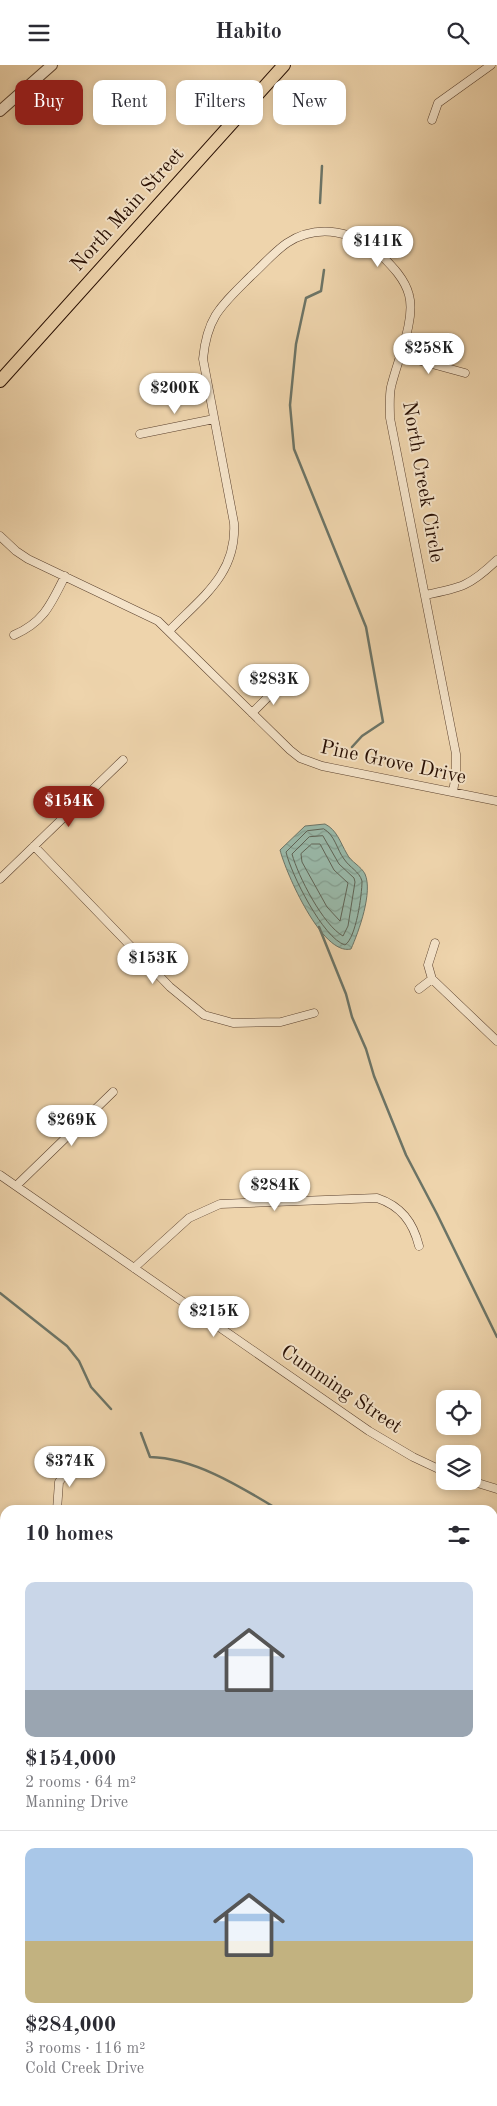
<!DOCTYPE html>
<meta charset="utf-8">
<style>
body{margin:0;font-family:"Old Standard TT",serif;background:#f7f7f7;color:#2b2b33;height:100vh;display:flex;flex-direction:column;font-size:19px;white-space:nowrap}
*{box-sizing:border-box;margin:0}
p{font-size:16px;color:#7c7c81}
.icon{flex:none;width:28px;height:28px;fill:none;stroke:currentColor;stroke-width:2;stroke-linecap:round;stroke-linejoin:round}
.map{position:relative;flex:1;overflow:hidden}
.sheet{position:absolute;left:0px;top:1440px;width:498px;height:601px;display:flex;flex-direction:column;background:#fff;border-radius:15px 15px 0 0;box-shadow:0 2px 8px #0003}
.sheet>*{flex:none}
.banner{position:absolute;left:15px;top:15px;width:468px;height:45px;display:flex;gap:10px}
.fabs{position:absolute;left:436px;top:1325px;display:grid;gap:10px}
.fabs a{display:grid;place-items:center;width:45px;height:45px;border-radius:10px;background:#fff;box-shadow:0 2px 8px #0003;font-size:25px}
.price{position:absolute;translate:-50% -42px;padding:0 11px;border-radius:18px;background:#fff;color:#222;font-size:16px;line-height:32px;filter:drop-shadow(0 1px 2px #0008)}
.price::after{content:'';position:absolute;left:50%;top:30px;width:15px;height:11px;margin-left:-8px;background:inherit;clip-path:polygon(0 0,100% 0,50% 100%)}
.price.current{background:#8f2418;color:#fff}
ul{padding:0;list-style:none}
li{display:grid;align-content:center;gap:10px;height:265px;padding:0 25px}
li+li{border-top:1px solid #e1e1e2}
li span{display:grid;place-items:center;height:155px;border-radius:10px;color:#555}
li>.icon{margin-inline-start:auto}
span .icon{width:90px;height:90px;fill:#fffc;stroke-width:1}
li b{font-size:21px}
h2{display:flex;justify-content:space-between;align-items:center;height:60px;padding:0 25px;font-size:21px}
.chip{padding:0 18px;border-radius:10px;background:#fff;box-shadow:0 2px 8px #0003;font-size:18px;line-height:45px}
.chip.current{background:#8f2418;color:#fff}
header{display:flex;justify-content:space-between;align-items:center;height:65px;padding:0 25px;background:#fff;font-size:22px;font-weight:600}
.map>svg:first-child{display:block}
</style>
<header><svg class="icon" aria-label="menu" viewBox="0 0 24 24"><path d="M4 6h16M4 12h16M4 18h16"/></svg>Habito<svg class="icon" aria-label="search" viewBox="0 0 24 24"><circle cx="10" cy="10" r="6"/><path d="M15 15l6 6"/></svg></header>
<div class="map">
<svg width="497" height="2041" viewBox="0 0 497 2041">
<defs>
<pattern id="forest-firs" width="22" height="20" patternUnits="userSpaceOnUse" patternTransform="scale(1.25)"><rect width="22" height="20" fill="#bfbb84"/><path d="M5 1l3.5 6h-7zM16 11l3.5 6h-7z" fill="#a4a070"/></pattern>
<pattern id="water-waves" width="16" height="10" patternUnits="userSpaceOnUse" patternTransform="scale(1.25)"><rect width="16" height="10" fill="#99b8a8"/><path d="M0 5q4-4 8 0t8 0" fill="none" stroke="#849d8f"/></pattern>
</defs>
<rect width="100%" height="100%" fill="#eed4ac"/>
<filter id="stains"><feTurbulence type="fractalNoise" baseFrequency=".004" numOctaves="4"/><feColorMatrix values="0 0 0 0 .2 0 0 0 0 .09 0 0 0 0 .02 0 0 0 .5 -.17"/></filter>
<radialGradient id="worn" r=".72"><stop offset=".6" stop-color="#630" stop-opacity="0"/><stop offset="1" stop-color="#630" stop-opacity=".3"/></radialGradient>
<path fill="url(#forest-firs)" stroke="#746544" d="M 493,1863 L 497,1863 L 497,2041 L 412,2041 L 415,2036 L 492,2036 Z"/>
<path fill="url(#water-waves)" stroke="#6c7466" d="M 325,759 C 337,765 340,777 347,789 C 351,797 361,801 365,809 C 373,827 359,866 351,884 C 322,891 286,808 280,785 L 305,761 Z"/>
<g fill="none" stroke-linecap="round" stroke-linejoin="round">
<path stroke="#606456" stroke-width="1" d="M 324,764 C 335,770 337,785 344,794 C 350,803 359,806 362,816 C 362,830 356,873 345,880 C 323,873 291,809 286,787 L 307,766 Z
M 323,771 L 339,799 L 354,813 L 355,817 L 348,861 L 343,871 C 323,860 298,811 292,789 L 309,772 Z
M 312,779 L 320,779 L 334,805 L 348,818 L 340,856 L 327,842 L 302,797 L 301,789 Z"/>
<path stroke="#6c7466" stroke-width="2.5" d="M 320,138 L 322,101
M 324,205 L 321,226 L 306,233 L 296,279 L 290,340 L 294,384 L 366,562 L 383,657 L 362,671 L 352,682
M 319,862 L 346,929 L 352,952 L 366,984 L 374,1011 L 406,1090 L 437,1149 L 497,1272
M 0,1228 L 67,1281 L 79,1296 L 91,1322 L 111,1344
M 141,1368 L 150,1392 C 195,1393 241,1422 279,1445
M 291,1445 L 315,1445
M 492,1530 L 497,1511
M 492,1537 L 494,1563 L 497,1567
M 492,1889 L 497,1852
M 467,2041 L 468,2036"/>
<g stroke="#5a402d" stroke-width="9">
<path id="minor" d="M 432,55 L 438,38 L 491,0
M 399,290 L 465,308
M 140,369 L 214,354
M 0,471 L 16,486 L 28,494 L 158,556 L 290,685 L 300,693 L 322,701 L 497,736
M 425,530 C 461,523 470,521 497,495
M 170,565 C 202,532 237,509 234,458 L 203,294 C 207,251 222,240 251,211 C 263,200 274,187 287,178 C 318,158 356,166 381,190 C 392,201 405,214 409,230 C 416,255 397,296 391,322 C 389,332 390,343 390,353 L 456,689 L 456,708 L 453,727
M 14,570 C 44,557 51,539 65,511
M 252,648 L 281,619
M 34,781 L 170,922 L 204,950 L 233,958 L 281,957 L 314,948
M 0,814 L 123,695
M 435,878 L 428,900 L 432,914 L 497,976
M 419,924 L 432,914
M 0,1110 L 369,1366 L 413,1392 L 445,1407
M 16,1121 L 113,1027
M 134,1203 L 189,1153 L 220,1139 L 377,1133 C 401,1141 413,1157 419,1181
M 471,1416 L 497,1424
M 57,1445 L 59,1417 L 73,1399
M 0,1588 L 5,1593
M 492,1601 L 497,1601
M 0,1765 L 5,1771
M 0,1855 L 5,1851
M 0,1915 L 5,1922
M 0,1979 L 5,1980
M 385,2036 L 387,2041
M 39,2041 L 41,2036
M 165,2041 L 170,2036
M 344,2041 L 345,2036"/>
</g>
<g stroke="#5a402d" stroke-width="12">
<path id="tertiary" d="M 0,46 L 52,0
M 0,1872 L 5,1878
M 146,2036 L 150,2041"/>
</g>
<g stroke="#280f03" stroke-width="14">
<path id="primary" d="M 0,316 L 284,0"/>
</g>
<use href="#minor" stroke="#f4e3c9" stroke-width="8"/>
<use href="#tertiary" stroke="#f4e3c9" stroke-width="10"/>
<use href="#primary" stroke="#eed4ac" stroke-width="12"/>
</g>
<g text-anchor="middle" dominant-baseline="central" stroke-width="4" stroke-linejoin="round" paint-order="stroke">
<g font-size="20" fill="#280f03" stroke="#f4e3c9">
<text transform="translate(128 145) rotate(-48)">North Main Street</text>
<text transform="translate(422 417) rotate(80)">North Creek Circle</text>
<text transform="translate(393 698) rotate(12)">Pine Grove Drive</text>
<text transform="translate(341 1325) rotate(34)">Cumming Street</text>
</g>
</g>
<rect width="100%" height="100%" filter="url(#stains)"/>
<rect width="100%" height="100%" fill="url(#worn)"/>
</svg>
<div class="fabs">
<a><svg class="icon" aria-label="locate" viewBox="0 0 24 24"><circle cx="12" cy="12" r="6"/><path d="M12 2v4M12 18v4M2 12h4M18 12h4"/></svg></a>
<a><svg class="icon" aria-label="layers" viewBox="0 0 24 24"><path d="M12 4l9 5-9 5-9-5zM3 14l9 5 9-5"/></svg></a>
</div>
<b class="price" style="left:378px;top:203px">$141K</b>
<b class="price" style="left:429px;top:310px">$258K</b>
<b class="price" style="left:175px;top:350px">$200K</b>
<b class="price" style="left:274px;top:641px">$283K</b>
<b class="price current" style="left:69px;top:763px">$154K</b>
<b class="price" style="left:153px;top:920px">$153K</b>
<b class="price" style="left:72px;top:1082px">$269K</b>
<b class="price" style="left:275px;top:1147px">$284K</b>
<b class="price" style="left:214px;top:1273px">$215K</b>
<b class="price" style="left:70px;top:1423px">$374K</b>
<div class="banner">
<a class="chip current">Buy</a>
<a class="chip">Rent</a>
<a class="chip">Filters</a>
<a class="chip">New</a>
</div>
<section class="sheet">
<h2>10 homes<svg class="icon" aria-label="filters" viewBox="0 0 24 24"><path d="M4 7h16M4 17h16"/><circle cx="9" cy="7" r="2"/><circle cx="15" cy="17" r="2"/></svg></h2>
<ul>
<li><span style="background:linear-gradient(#c9d6e8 70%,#9aa5b1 0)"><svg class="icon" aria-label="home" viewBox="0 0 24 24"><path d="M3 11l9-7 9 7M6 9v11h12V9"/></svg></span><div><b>$154,000</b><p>2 rooms · 64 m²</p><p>Manning Drive</p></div></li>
<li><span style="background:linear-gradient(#a9c7e8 60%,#c2b280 0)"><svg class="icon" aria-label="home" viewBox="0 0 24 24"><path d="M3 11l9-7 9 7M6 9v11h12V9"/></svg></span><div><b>$284,000</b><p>3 rooms · 116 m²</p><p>Cold Creek Drive</p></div></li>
</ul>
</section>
</div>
